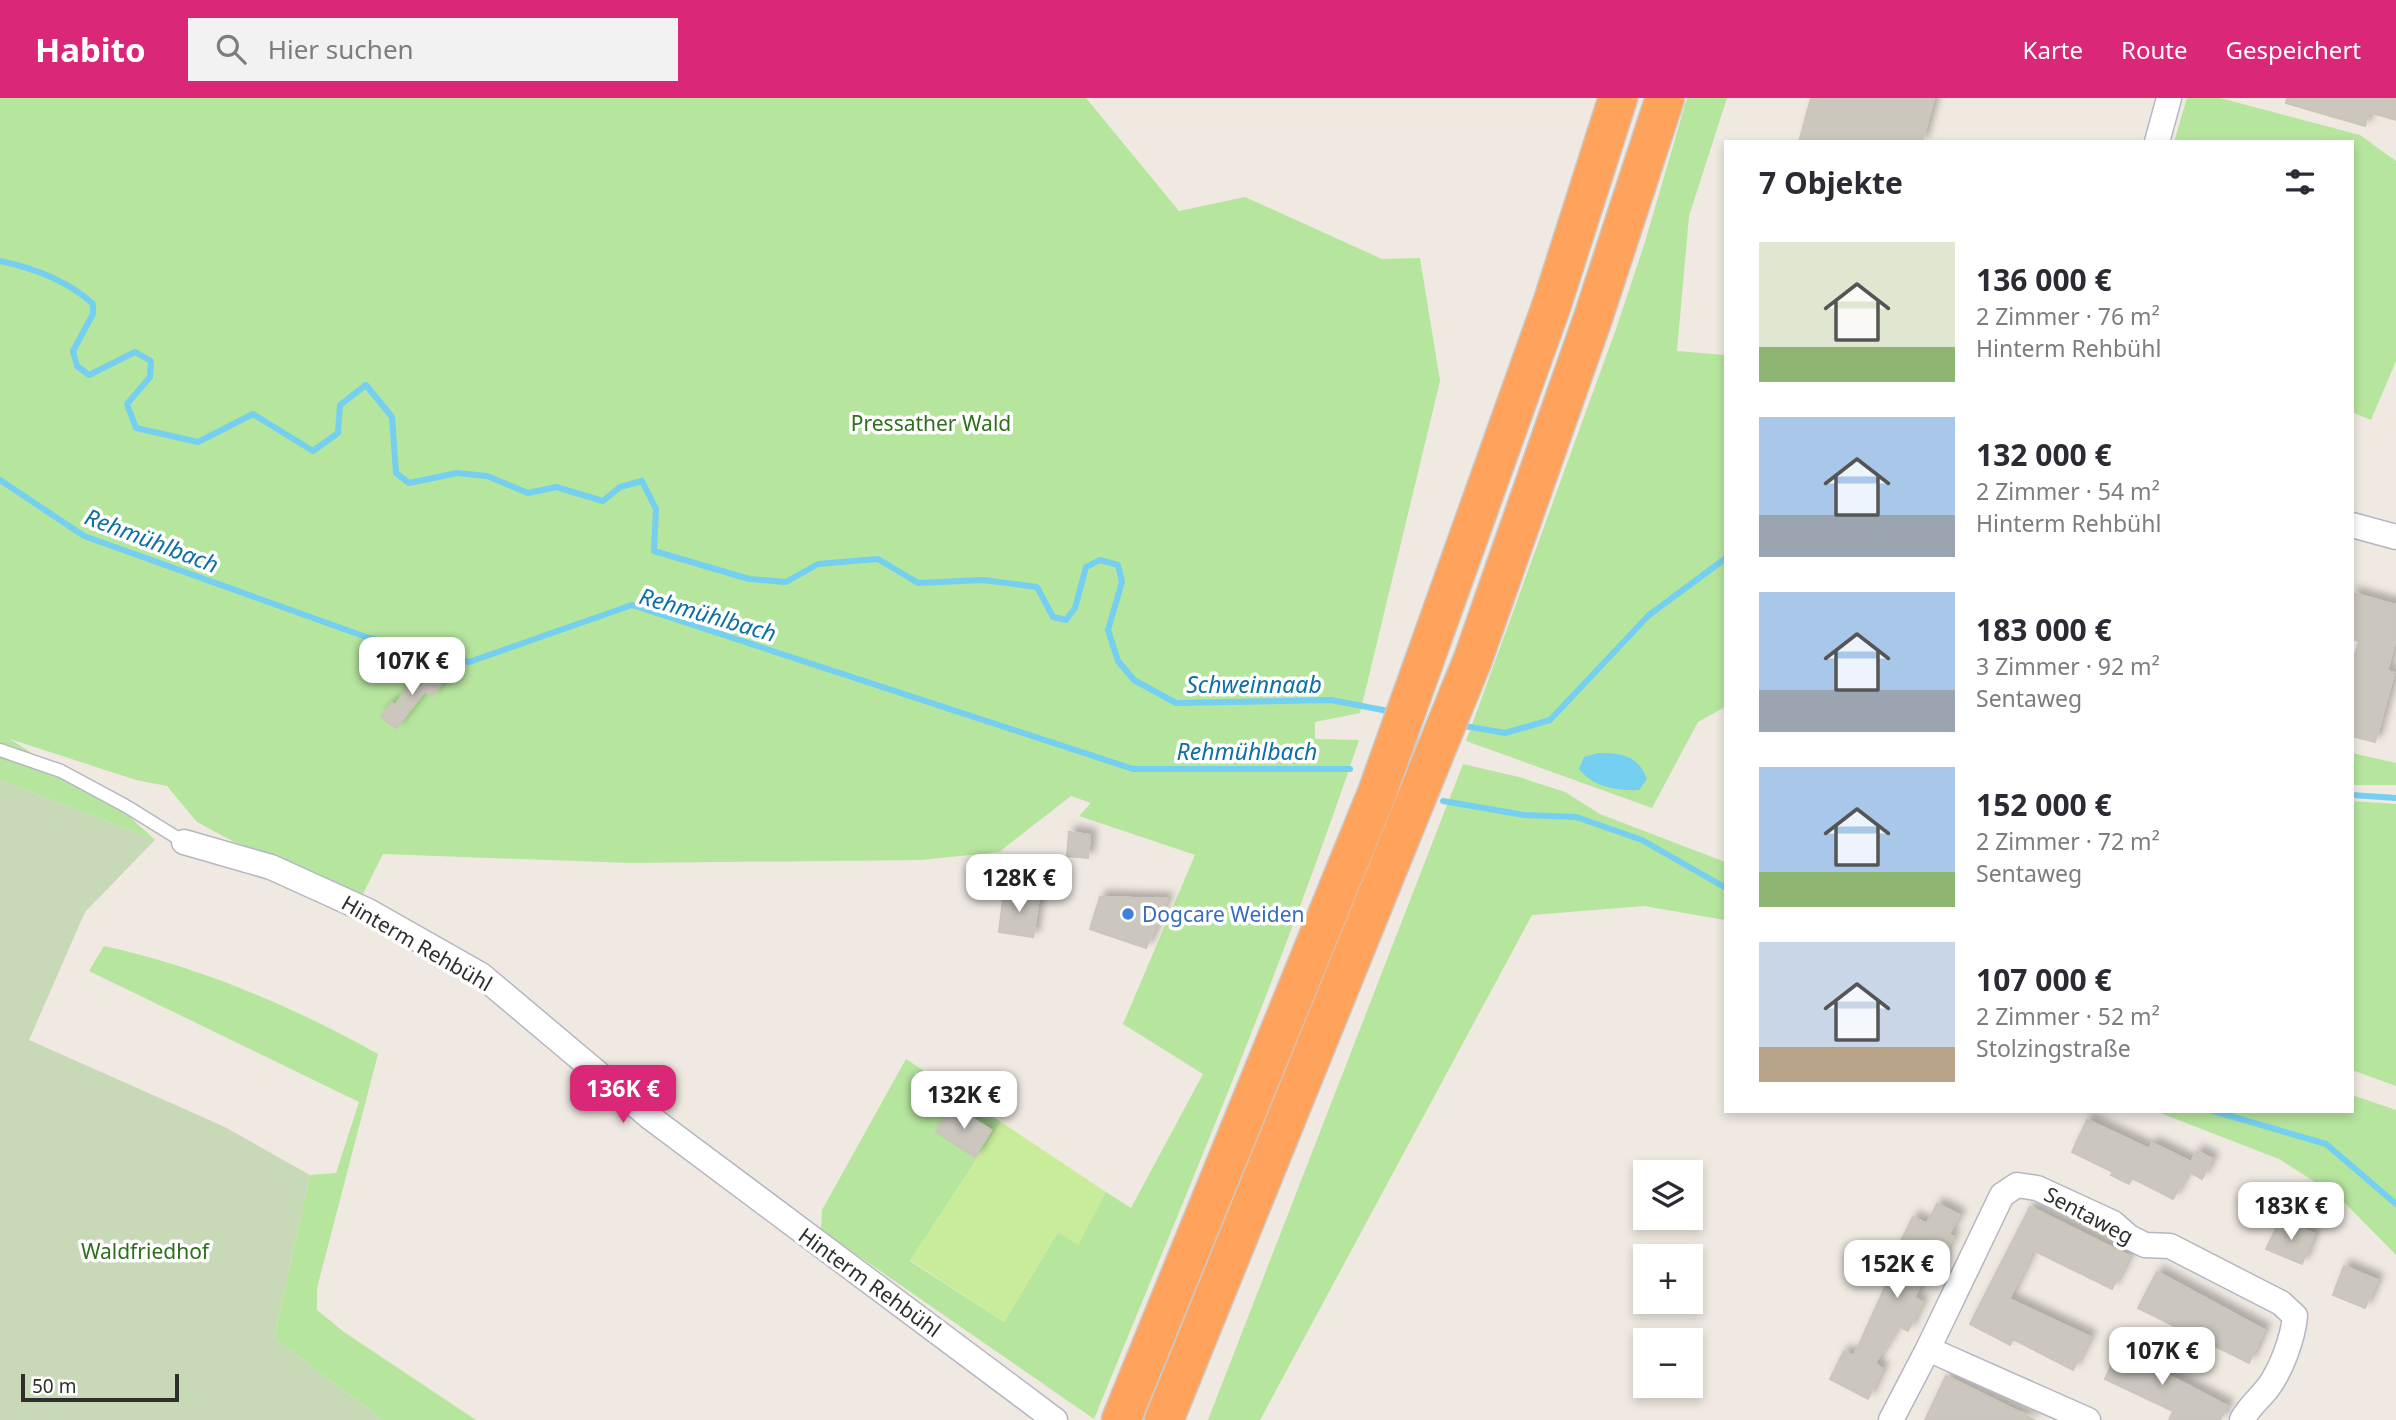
<!DOCTYPE html>
<html lang="de">
<meta charset="utf-8">
<style>
body{margin:0;font-family:"Noto Sans",sans-serif;background:#f2f2f3;color:#2b2b33;height:100vh;display:flex;flex-direction:column;font-size:26px;white-space:nowrap}
*{box-sizing:border-box;margin:0}
p{font-size:23px;color:#7c7c81}
.icon{flex:none;width:38px;height:38px;fill:none;stroke:currentColor;stroke-width:2;stroke-linecap:round;stroke-linejoin:round}
.map{position:relative;flex:1;overflow:hidden}
.drawer{position:absolute;left:1724px;top:42px;width:630px;height:973px;display:flex;flex-direction:column;background:#fff;border-radius:0px;box-shadow:0 4px 10px #0003}
.drawer>*{flex:none}
.buttons{position:absolute;left:1633px;top:1062px;display:grid;gap:14px}
.buttons a{display:grid;place-items:center;width:70px;height:70px;border-radius:0px;background:#fff;box-shadow:0 4px 10px #0003;font-size:35px}
.scale{position:absolute;left:21px;bottom:18px;width:158px;box-sizing:border-box;padding-left:7px;border:4px solid #2e2e2e;border-top:0;font-size:19px;line-height:24px;white-space:nowrap;color:#2e2e2e;-webkit-text-stroke:5px #fff;paint-order:stroke}
.price{position:absolute;translate:-50% -60px;padding:0 16px;border-radius:14px;background:#fff;color:#222;font-size:23px;line-height:46px;filter:drop-shadow(0 2px 4px #0008)}
.price::after{content:'';position:absolute;left:50%;top:42px;width:21px;height:16px;margin-left:-10px;background:inherit;clip-path:polygon(0 0,100% 0,50% 100%)}
.price.on{background:#db2777;color:#fff}
ul{padding:0;list-style:none}
li{display:flex;align-items:center;gap:21px;height:175px;padding:0 35px}
li span{display:grid;place-items:center;flex:none;width:196px;height:140px;border-radius:0px;color:#555}
li>.icon{margin-inline-start:auto}
span .icon{width:84px;height:84px;fill:#fffc;stroke-width:1}
li b{font-size:30px}
h2{display:flex;justify-content:space-between;align-items:center;height:84px;padding:0 35px;font-size:30px}
header{display:flex;align-items:center;gap:42px;box-sizing:border-box;height:98px;padding:0 35px;background:#db2777;color:#fff}
header strong{font-size:33px}
nav{display:flex;gap:38px;margin-inline-start:auto;font-size:24px}
.search{width:490px;height:63px;background:#f2f2f3;display:flex;align-items:center;gap:18px;box-sizing:border-box;padding:0 24px;border-radius:0px;color:#7c7c81;font-size:26px}
.map>svg:first-child{display:block}
</style>
<header>
<strong>Habito</strong>
<div class="search"><svg class="icon" aria-label="search" viewBox="0 0 24 24"><circle cx="10" cy="10" r="6"/><path d="M15 15l6 6"/></svg>Hier suchen</div>
<nav><a>Karte</a><a>Route</a><a>Gespeichert</a></nav>
</header>
<div class="map">
<svg width="2396" height="1322" viewBox="0 0 2396 1322">
<defs>
<filter id="shadow"><feDropShadow dx="6" dy="-6" stdDeviation="3.5" flood-color="#0004"/></filter>
</defs>
<rect width="100%" height="100%" fill="#efe9e1"/>
<path fill="#b6e59e" d="M 0,0 L 1086,0 L 1179,113 L 1245,99 L 1382,161 L 1420,160 L 1440,283 L 1360,615 L 1315,624 L 1315,641 L 1359,642 C 1282,872 1186,1096 1094,1321 L 821,1132 L 822,1112 L 906,961 L 1001,1024 L 910,1163 L 1004,1224 L 1058,1134 L 1078,1146 L 1106,1094 L 1131,1110 L 1203,976 L 1123,926 L 1195,757 L 1079,718 L 1091,705 L 1071,698 L 999,754 L 921,762 L 630,765 L 383,756 L 363,796 L 234,744 L 197,724 L 167,688 L 136,682 L 10,641 L 130,719 L 155,742 L 0,682 Z
M 1687,0 L 1727,0 L 1689,118 L 1677,253 L 1725,257 L 1725,609 L 1698,624 L 1652,710 L 1466,643 L 1616,231 L 1645,144 Z
M 2187,0 L 2220,0 L 2360,37 L 2396,63 L 2396,263 L 2371,322 L 2352,314 L 2352,44 L 2174,44 Z
M 2352,655 L 2396,665 L 2396,687 L 2352,687 Z
M 1463,666 L 1519,679 L 1565,694 L 1600,716 L 1725,764 L 1725,822 L 1644,808 L 1532,817 L 1260,1322 L 1208,1322 Z
M 2352,703 L 2396,706 L 2396,988 L 2352,972 Z
M 104,848 C 200,869 292,908 378,956 L 317,1190 L 317,1212 L 344,1234 L 476,1322 L 383,1322 L 274,1240 L 310,1077 L 336,1075 L 359,1004 L 89,873 Z
M 2352,997 L 2396,1012 L 2396,1157 L 2340,1100 L 2279,1061 L 2155,1013 L 2352,1013 Z"/>
<path fill="#c8d9b8" d="M 0,682 L 155,742 L 85,814 L 29,942 L 225,1029 L 310,1077 L 274,1240 L 383,1322 L 0,1322 Z"/>
<path fill="#c9ec9a" d="M 1001,1024 L 1106,1094 L 1078,1147 L 1058,1134 L 1004,1224 L 910,1162 Z"/>
<path fill="#75cff0" d="M 1598,655 C 1621,655 1638,657 1647,681 L 1639,692 C 1616,693 1593,689 1579,671 L 1584,659 Z"/>
<g fill="none" stroke-linecap="round" stroke-linejoin="round">
<path stroke="#75cff0" stroke-width="6" d="M 0,163 C 33,170 68,183 93,206 L 93,216 L 73,253 L 77,268 L 89,277 L 135,254 L 151,263 L 150,279 L 127,306 L 136,330 L 198,344 L 253,316 L 313,353 L 338,335 L 340,307 L 366,287 L 392,319 L 396,375 L 409,385 L 457,375 L 487,378 L 528,395 L 556,389 L 603,403 L 620,389 L 642,383 L 656,411 L 654,453 L 749,481 L 786,484 L 818,466 L 878,461 L 918,485 L 983,482 L 1037,489 L 1053,519 L 1066,522 L 1075,510 L 1086,469 L 1100,462 L 1118,467 L 1122,484 L 1108,532 L 1118,563 L 1134,582 L 1176,605 L 1331,602 L 1393,614
M 0,382 L 84,438 L 369,540 L 469,564 L 632,507 L 1133,671 L 1350,671
M 1459,627 L 1505,635 L 1550,622 L 1649,517 L 1726,460
M 2352,697 L 2396,700
M 1443,703 L 1524,717 L 1576,719 L 1642,742 L 1726,790
M 2213,1013 L 2326,1046 L 2396,1106"/>
</g>
<path fill="#cbc7bf" stroke="#cbc5ba" stroke-width="2" filter="url(#shadow)" d="M 1811,0 L 1934,0 L 1922,44 L 1799,44 Z
M 2287,0 L 2396,0 L 2396,22 L 2369,14 L 2365,28 L 2286,5 Z
M 2352,495 L 2396,507 L 2396,539 L 2387,573 L 2394,575 L 2375,644 L 2352,638 L 2352,568 L 2359,543 L 2352,541 Z
M 423,569 L 443,583 L 432,598 L 425,593 L 396,630 L 381,619 L 392,605 L 395,607 Z
M 1069,734 L 1090,737 L 1088,760 L 1067,758 Z
M 1004,794 L 1039,799 L 1033,839 L 999,834 Z
M 1100,799 L 1167,801 L 1146,850 L 1090,831 Z
M 953,1008 L 991,1032 L 975,1059 L 936,1034 Z
M 2087,1022 L 2149,1051 L 2152,1045 L 2191,1064 L 2197,1053 L 2212,1061 L 2202,1081 L 2188,1073 L 2173,1101 L 2132,1080 L 2129,1086 L 2111,1077 L 2113,1074 L 2072,1054 Z
M 1937,1106 L 1959,1117 L 1949,1136 L 1953,1139 L 1937,1171 L 1930,1167 L 1914,1200 L 1922,1204 L 1908,1233 L 1898,1228 L 1875,1265 L 1882,1271 L 1868,1301 L 1830,1281 L 1844,1253 L 1854,1258 L 1886,1187 L 1889,1189 L 1905,1155 L 1897,1151 L 1913,1119 L 1927,1126 Z
M 2030,1109 L 2129,1158 L 2112,1191 L 2033,1152 L 2009,1201 L 2090,1239 L 2073,1272 L 2013,1241 L 2010,1247 L 1970,1226 Z
M 2281,1121 L 2314,1136 L 2302,1166 L 2266,1151 Z
M 2344,1168 L 2377,1182 L 2365,1210 L 2333,1197 Z
M 2157,1174 L 2264,1232 L 2249,1265 L 2138,1210 Z
M 2122,1245 L 2172,1270 L 2168,1277 L 2227,1308 L 2220,1322 L 2169,1322 L 2173,1313 L 2105,1281 Z
M 1946,1278 L 1970,1290 L 2035,1322 L 1925,1322 Z"/>
<g fill="none" stroke-linecap="round" stroke-linejoin="round">
<g stroke="#b4b7c1" stroke-width="15">
<path id="service" d="M 0,652 L 61,673 L 126,708 L 184,744"/>
</g>
<g stroke="#b4b7c1" stroke-width="27">
<path id="minor" d="M 2157,44 L 2169,0
M 2352,427 L 2396,439
M 184,744 L 271,769 L 368,813 L 481,877 L 651,1020 L 1055,1322
M 1928,1251 L 2002,1097 L 2017,1087 L 2037,1090 L 2113,1125 L 2129,1139 L 2145,1147 L 2170,1148 L 2281,1205 L 2295,1218 C 2293,1240 2281,1273 2267,1291 C 2257,1303 2249,1309 2242,1322
M 1891,1322 L 1928,1251 L 2088,1322"/>
</g>
<g stroke="#c9c9c9" stroke-width="41">
<path id="motorway" d="M 1121,1322 L 1377,695 L 1552,206 L 1618,0
M 1164,1322 L 1473,561 L 1593,220 L 1665,0"/>
</g>
<use href="#service" stroke="#fff" stroke-width="12"/>
<use href="#minor" stroke="#fff" stroke-width="24"/>
<use href="#motorway" stroke="#ffa35c" stroke-width="38"/>
</g>
<circle fill="#3f7fe0" stroke="#fff" stroke-width="2.5" cx="1128" cy="816" r="7"/>
<g text-anchor="middle" dominant-baseline="central" stroke-width="7" stroke-linejoin="round" paint-order="stroke">
<g font-size="21" fill="#2c6e1b" stroke="#fff">
<text x="931" y="325">Pressather Wald</text>
<text x="145" y="1153">Waldfriedhof</text>
</g>
<g font-size="21" fill="#366cbe" stroke="#fff" text-anchor="start">
<text x="1142" y="816">Dogcare Weiden</text>
</g>
<g font-size="21" fill="#2e2e2e" stroke="#fff">
<text transform="translate(417 845) rotate(30)">Hinterm Rehbühl</text>
<text transform="translate(2089 1117) rotate(28)">Sentaweg</text>
<text transform="translate(870 1184) rotate(36)">Hinterm Rehbühl</text>
</g>
<g font-size="23" font-style="italic" fill="#0d6fa3" stroke="#fff">
<text transform="translate(152 442) rotate(21)">Rehmühlbach</text>
<text transform="translate(708 516) rotate(16)">Rehmühlbach</text>
<text x="1254" y="586">Schweinnaab</text>
<text x="1247" y="653">Rehmühlbach</text>
</g>
</g>
</svg>
<div class="buttons">
<a><svg class="icon" aria-label="layers" viewBox="0 0 24 24"><path d="M12 4l9 5-9 5-9-5zM3 14l9 5 9-5"/></svg></a>
<a>+</a>
<a>−</a>
</div>
<div class="scale">50 m</div>
<b class="price" style="left:412px;top:599px">107K €</b>
<b class="price" style="left:1019px;top:816px">128K €</b>
<b class="price on" style="left:623px;top:1027px">136K €</b>
<b class="price" style="left:964px;top:1033px">132K €</b>
<b class="price" style="left:2291px;top:1144px">183K €</b>
<b class="price" style="left:1897px;top:1202px">152K €</b>
<b class="price" style="left:2162px;top:1289px">107K €</b>
<section class="drawer">
<h2>7 Objekte<svg class="icon" aria-label="filters" viewBox="0 0 24 24"><path d="M4 7h16M4 17h16"/><circle cx="9" cy="7" r="2"/><circle cx="15" cy="17" r="2"/></svg></h2>
<ul>
<li><span style="background:linear-gradient(#dfe7d0 75%,#8fb573 0)"><svg class="icon" aria-label="home" viewBox="0 0 24 24"><path d="M3 11l9-7 9 7M6 9v11h12V9"/></svg></span><div><b>136 000 €</b><p>2 Zimmer · 76 m²</p><p>Hinterm Rehbühl</p></div></li>
<li><span style="background:linear-gradient(#a9c7e8 70%,#9aa5b1 0)"><svg class="icon" aria-label="home" viewBox="0 0 24 24"><path d="M3 11l9-7 9 7M6 9v11h12V9"/></svg></span><div><b>132 000 €</b><p>2 Zimmer · 54 m²</p><p>Hinterm Rehbühl</p></div></li>
<li><span style="background:linear-gradient(#a9c7e8 70%,#9aa5b1 0)"><svg class="icon" aria-label="home" viewBox="0 0 24 24"><path d="M3 11l9-7 9 7M6 9v11h12V9"/></svg></span><div><b>183 000 €</b><p>3 Zimmer · 92 m²</p><p>Sentaweg</p></div></li>
<li><span style="background:linear-gradient(#a9c7e8 75%,#8fb573 0)"><svg class="icon" aria-label="home" viewBox="0 0 24 24"><path d="M3 11l9-7 9 7M6 9v11h12V9"/></svg></span><div><b>152 000 €</b><p>2 Zimmer · 72 m²</p><p>Sentaweg</p></div></li>
<li><span style="background:linear-gradient(#c9d6e8 75%,#b9a48a 0)"><svg class="icon" aria-label="home" viewBox="0 0 24 24"><path d="M3 11l9-7 9 7M6 9v11h12V9"/></svg></span><div><b>107 000 €</b><p>2 Zimmer · 52 m²</p><p>Stolzingstraße</p></div></li>
</ul>
</section>
</div>
